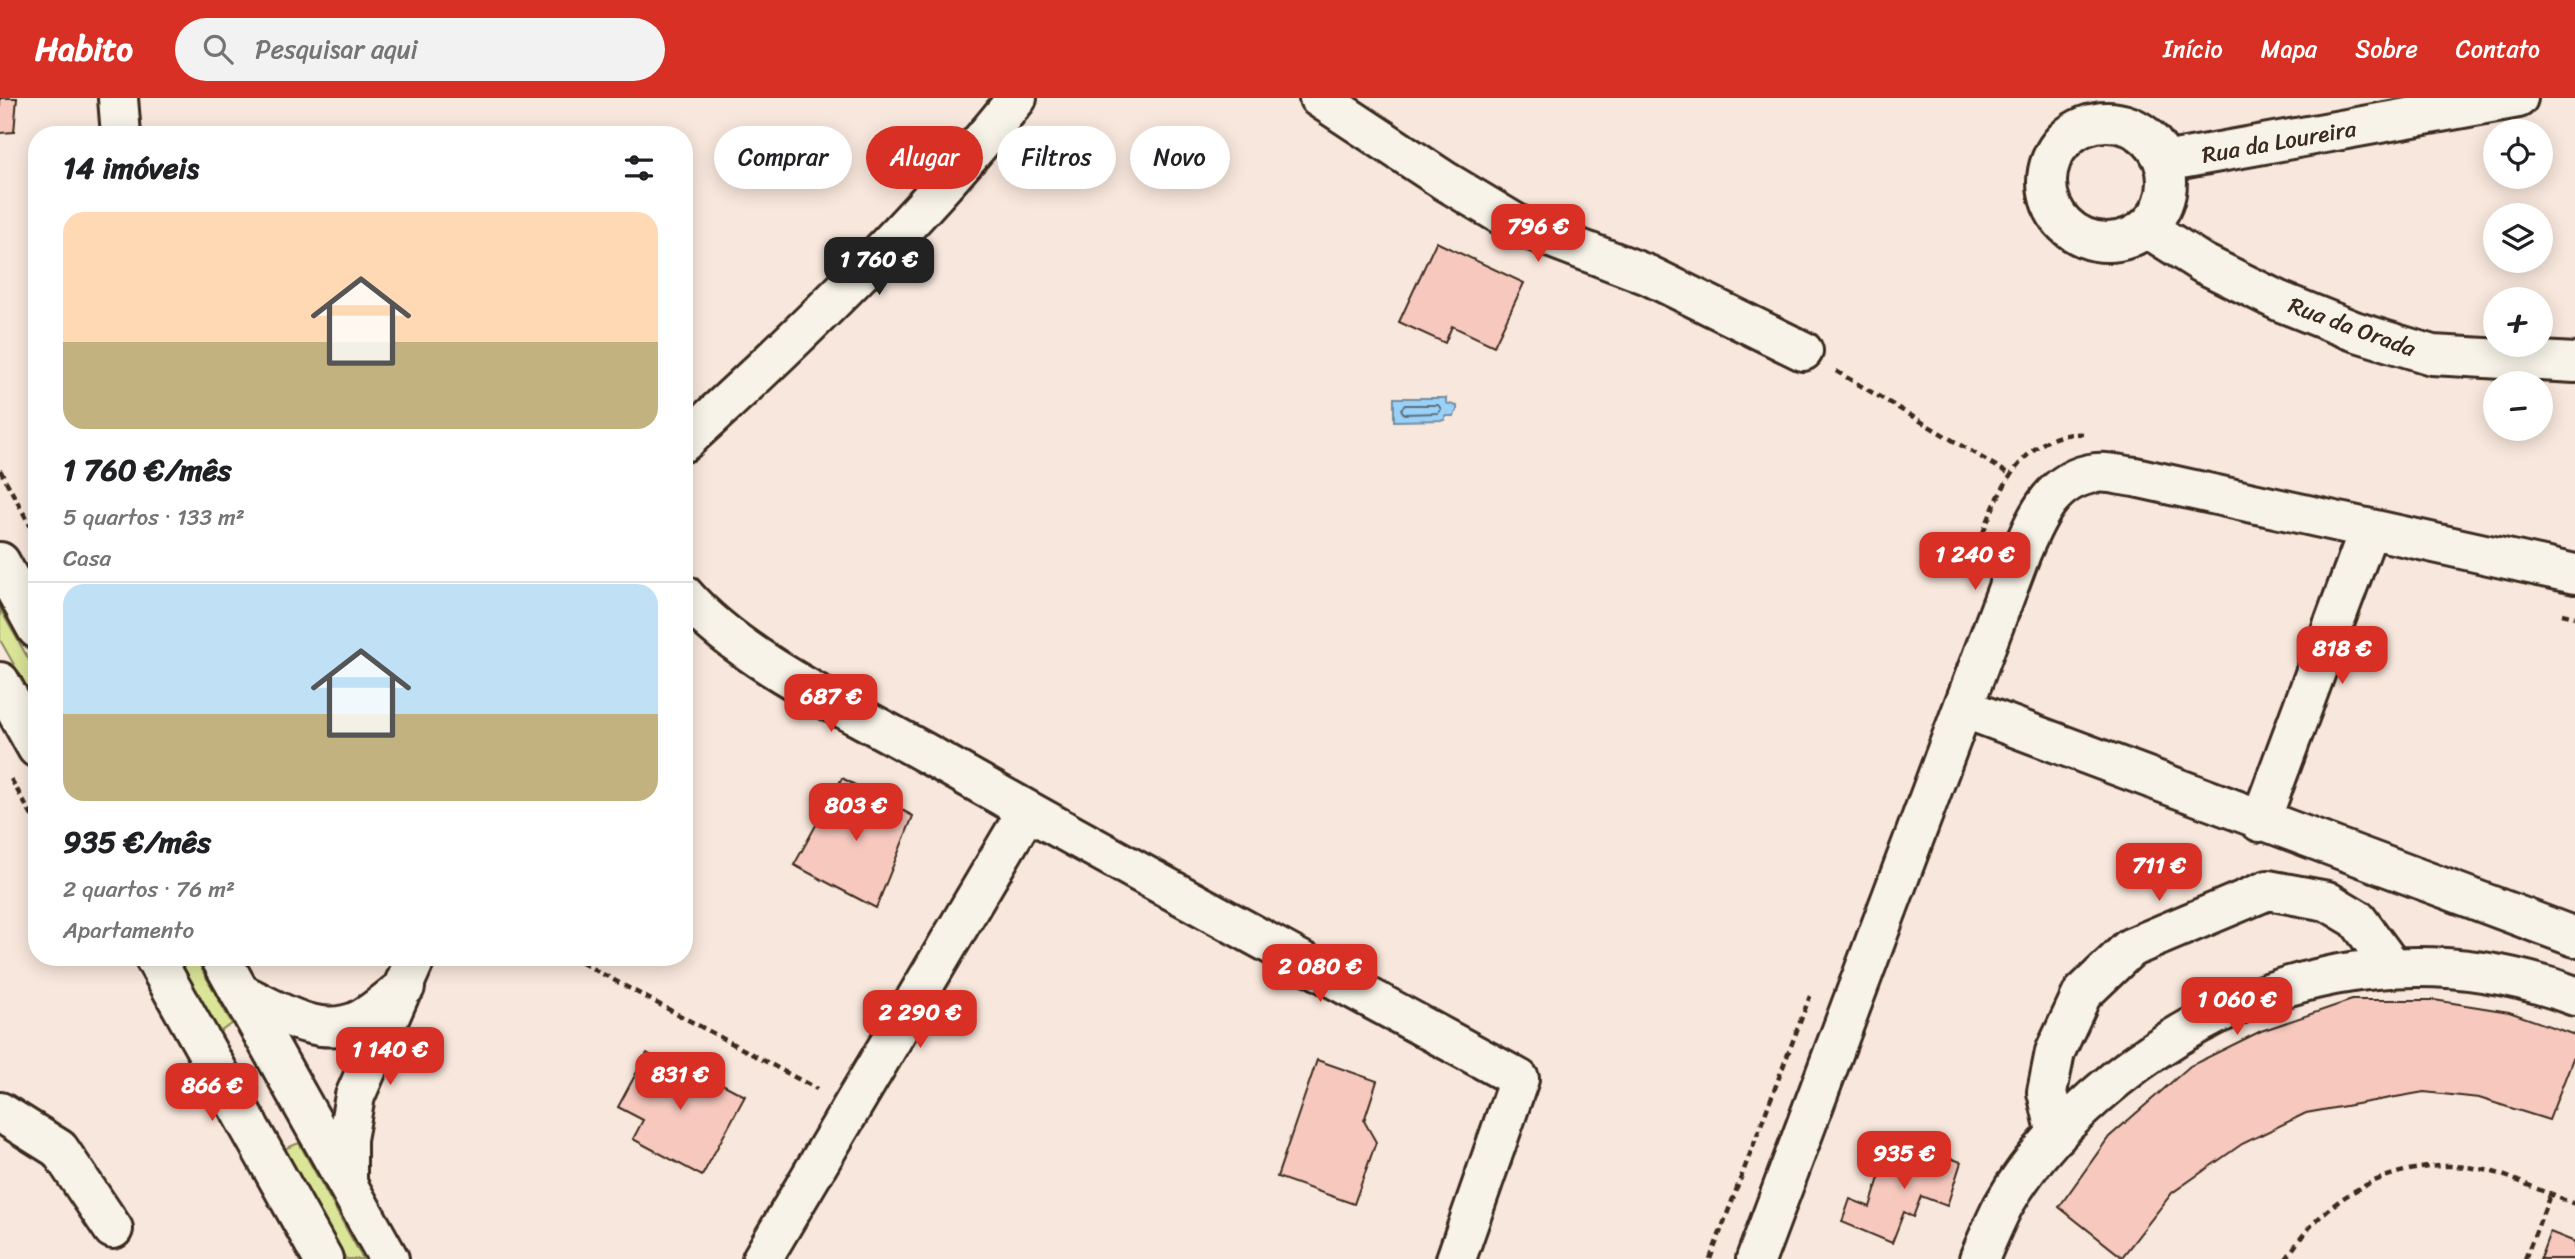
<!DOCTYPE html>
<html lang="pt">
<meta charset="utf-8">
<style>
body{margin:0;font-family:Sriracha,sans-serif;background:#f2f2f2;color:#202124;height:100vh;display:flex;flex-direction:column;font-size:26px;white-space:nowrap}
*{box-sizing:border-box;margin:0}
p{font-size:23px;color:#757577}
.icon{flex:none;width:38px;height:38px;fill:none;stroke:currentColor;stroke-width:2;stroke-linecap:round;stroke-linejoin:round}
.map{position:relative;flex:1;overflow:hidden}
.drawer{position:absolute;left:28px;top:28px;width:665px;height:840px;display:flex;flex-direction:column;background:#fff;border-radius:28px;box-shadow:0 4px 18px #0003}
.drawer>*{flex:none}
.hud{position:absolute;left:714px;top:28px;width:665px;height:63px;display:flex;gap:14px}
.tools{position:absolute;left:2483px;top:21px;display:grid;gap:14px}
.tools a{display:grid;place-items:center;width:70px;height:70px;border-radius:50%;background:#fff;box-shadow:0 4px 18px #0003;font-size:35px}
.price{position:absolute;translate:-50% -60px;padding:0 16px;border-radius:14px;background:#d93025;color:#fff;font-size:23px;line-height:46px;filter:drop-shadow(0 2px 4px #0008)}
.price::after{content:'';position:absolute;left:50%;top:42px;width:21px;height:16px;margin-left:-10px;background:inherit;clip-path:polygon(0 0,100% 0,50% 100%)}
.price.current{background:#222;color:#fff}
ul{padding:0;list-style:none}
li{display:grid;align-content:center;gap:14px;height:371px;padding:0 35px}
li+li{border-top:2px solid #e0e0e0}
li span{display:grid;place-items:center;height:217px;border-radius:21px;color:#555}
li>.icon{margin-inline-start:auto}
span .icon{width:126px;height:126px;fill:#fffc;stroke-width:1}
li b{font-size:30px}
h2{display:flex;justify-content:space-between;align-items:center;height:84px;padding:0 35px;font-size:30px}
.chip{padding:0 24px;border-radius:32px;background:#fff;box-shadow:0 4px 18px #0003;font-size:24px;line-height:63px}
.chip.current{background:#d93025;color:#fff}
header{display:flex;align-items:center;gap:42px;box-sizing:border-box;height:98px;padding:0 35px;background:#d93025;color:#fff}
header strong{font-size:33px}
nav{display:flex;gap:38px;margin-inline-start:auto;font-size:24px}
.search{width:490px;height:63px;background:#f2f2f2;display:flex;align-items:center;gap:18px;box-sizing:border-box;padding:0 24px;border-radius:38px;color:#757577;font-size:26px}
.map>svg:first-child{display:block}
</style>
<header>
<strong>Habito</strong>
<div class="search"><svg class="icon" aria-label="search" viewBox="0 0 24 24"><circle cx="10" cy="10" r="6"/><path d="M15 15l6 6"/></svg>Pesquisar aqui</div>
<nav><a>Início</a><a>Mapa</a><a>Sobre</a><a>Contato</a></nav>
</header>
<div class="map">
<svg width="2575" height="1161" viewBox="0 0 2575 1161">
<rect width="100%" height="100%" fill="#f8e7dc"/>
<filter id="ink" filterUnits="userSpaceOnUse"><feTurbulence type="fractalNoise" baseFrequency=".0143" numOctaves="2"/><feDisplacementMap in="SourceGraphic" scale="14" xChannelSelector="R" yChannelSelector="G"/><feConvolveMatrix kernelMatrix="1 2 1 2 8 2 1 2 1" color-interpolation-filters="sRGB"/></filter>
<g filter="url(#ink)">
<path fill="#dae598" stroke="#8a885b" stroke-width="2" d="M 0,511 L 37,576 L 37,607 L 0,542 Z
M 177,859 L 195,859 L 232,926 L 219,934 Z
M 299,1045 L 363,1161 L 346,1161 L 284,1051 Z"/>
<path fill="#99d1f9" stroke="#738ea1" stroke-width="2" d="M 1394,300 L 1446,300 L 1446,305 L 1457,308 L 1457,313 L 1453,318 L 1445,318 L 1445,322 L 1394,323 Z"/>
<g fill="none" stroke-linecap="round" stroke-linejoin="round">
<path stroke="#616d76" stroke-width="2" d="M 1405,307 L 1438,307 L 1441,311 L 1438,315 L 1404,316 L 1401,311 Z"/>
</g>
<path fill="#f6c8be" stroke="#3b2a1e" stroke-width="2" d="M 0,0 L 17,0 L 14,34 L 0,35 Z
M 1436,144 L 1524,185 L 1494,248 L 1452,228 L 1445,245 L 1399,224 Z
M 842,680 L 913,718 L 876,810 L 794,767 Z
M 2352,902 L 2434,902 L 2509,914 L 2575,937 L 2575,955 L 2549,1022 L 2479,1000 L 2424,994 L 2306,1015 L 2242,1046 L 2172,1095 L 2122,1159 L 2059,1109 L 2109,1039 L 2190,968 L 2261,933 Z
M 647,955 L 679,973 L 683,965 L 745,998 L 702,1078 L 633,1041 L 643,1022 L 618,1009 Z
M 1317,962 L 1377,983 L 1364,1023 L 1376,1044 L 1354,1106 L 1277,1079 Z
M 1913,1046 L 1961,1064 L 1947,1108 L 1921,1098 L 1913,1119 L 1904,1114 L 1892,1145 L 1842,1124 L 1850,1101 L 1870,1109 L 1886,1057 L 1906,1063 Z
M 2550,1134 L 2575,1144 L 2575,1161 L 2540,1161 Z"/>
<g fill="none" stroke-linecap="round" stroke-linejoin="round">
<g stroke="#3b2a1e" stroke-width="44">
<path id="minor" d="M 118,0 L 121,37
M 1319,0 L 1445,83 L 1520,128 L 1648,177 L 1803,253
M2047 84a60 60 0 1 1 120 0a60 60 0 1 1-120 0Z
M 2164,64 L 2518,0
M 2147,130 L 2202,165 L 2279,203 L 2354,233 L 2432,257 L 2575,265
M 684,344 C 802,236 917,125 1017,0
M 684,497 C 742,564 853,614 931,658 C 1125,769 1323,874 1519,981 L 1456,1161
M 1963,610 L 2575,839
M 2260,724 L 2369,431
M 240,895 C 277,912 318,942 360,922 C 375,914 390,900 405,889
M 0,1014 L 59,1051 L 113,1131
M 2057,1037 L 2047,994 L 2055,954 L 2082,896 L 2130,850 L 2268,792 L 2327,803 L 2357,821 L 2393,870
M 347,1085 L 347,1041 L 355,998 L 416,859
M 762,1161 L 1027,713
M 1756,1161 L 2021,455 C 2036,420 2052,380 2096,375 C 2108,373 2123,378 2135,379 L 2575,476
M 1979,1161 C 1987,1143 1994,1125 2003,1108 C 2030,1059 2073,1016 2116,981 C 2249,874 2413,838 2575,898"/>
</g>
<g stroke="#3b2a1e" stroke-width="44">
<path id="major" d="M 0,464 L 37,531
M 0,584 L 37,650
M 154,859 L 323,1161
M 220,859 L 389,1161"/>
</g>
<path stroke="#3b2a1e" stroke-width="4.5" stroke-dasharray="7 5" stroke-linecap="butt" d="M 1836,273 L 2011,377
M 0,372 L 37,440
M 1975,457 C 1993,407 2018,332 2084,336
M 2562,516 L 2575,519
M 11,681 L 37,727
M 571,859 L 817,991
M 1710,1161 L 1810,898
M 2286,1161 C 2294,1150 2302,1137 2312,1127 C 2359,1076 2434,1055 2500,1076 C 2525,1085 2550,1097 2575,1106
M 2525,1161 L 2550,1097"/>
<use href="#minor" stroke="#f7f3e8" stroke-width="38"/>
<use href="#major" stroke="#f7f3e8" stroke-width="38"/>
</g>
</g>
<g text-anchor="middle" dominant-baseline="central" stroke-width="7" stroke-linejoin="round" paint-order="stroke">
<g font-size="23" fill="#3b2a1e" stroke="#f7f3e8">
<text transform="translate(2279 44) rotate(-10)">Rua da Loureira</text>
<text transform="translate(2352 229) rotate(20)">Rua da Orada</text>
</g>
</g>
</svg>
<div class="tools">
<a><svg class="icon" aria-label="locate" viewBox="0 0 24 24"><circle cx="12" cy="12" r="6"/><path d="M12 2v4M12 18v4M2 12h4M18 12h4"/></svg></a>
<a><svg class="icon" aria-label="layers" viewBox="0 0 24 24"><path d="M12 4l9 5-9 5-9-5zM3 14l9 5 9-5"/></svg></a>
<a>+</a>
<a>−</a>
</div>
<b class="price" style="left:1538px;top:166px">796 €</b>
<b class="price current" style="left:879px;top:199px">1 760 €</b>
<b class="price" style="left:1975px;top:494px">1 240 €</b>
<b class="price" style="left:2342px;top:588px">818 €</b>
<b class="price" style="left:831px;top:636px">687 €</b>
<b class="price" style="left:856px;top:745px">803 €</b>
<b class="price" style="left:2159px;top:805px">711 €</b>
<b class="price" style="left:1320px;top:906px">2 080 €</b>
<b class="price" style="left:2237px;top:939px">1 060 €</b>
<b class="price" style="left:920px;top:952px">2 290 €</b>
<b class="price" style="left:390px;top:989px">1 140 €</b>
<b class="price" style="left:680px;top:1014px">831 €</b>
<b class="price" style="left:212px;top:1025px">866 €</b>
<b class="price" style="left:1904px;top:1093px">935 €</b>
<div class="hud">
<a class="chip">Comprar</a>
<a class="chip current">Alugar</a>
<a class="chip">Filtros</a>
<a class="chip">Novo</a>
</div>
<section class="drawer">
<h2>14 imóveis<svg class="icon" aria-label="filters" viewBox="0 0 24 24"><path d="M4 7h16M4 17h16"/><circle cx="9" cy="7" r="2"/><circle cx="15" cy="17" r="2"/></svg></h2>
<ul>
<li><span style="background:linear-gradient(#ffd9b3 60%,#c2b280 0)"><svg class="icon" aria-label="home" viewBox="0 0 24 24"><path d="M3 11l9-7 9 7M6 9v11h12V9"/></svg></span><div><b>1 760 €/mês</b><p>5 quartos · 133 m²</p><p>Casa</p></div></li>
<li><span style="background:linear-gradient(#bfe0f5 60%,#c2b280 0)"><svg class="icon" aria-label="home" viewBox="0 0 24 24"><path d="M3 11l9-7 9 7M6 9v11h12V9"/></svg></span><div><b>935 €/mês</b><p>2 quartos · 76 m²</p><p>Apartamento</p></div></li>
</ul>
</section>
</div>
